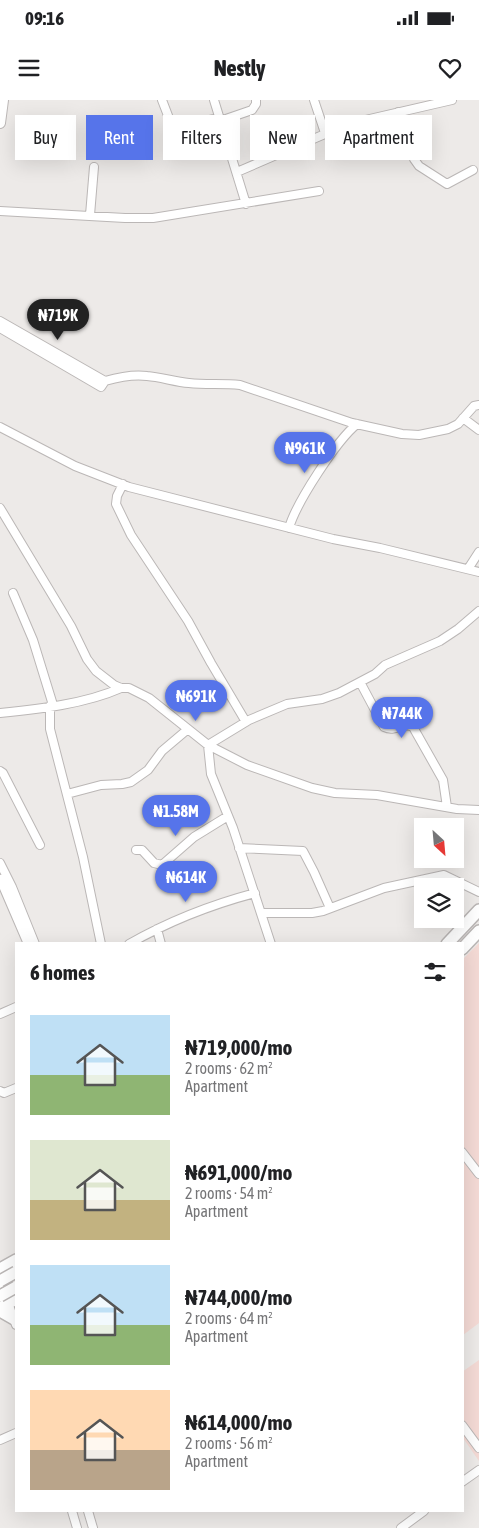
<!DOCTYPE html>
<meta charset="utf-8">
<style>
body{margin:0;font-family:"Asap Condensed",sans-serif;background:#f6f6f6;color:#202124;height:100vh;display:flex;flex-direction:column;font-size:19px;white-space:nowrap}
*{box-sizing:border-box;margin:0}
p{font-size:16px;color:#757577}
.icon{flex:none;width:28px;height:28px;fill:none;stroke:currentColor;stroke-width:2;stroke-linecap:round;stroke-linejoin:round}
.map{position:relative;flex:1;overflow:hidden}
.drawer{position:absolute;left:15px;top:842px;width:449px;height:570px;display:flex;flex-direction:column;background:#fff;border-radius:0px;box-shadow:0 5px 20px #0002}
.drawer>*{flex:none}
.hud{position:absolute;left:15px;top:15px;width:450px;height:45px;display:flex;gap:10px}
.needle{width:32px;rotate:154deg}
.tools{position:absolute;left:414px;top:718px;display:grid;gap:10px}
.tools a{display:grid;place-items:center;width:50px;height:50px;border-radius:0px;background:#fff;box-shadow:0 5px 20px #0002;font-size:25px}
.price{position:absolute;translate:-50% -42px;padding:0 11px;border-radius:18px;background:#5674ea;color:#fff;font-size:16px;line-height:32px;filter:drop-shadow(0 1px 2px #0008)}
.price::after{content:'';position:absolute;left:50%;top:30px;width:15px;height:11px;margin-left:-8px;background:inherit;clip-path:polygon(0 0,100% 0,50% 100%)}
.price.active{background:#222;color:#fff}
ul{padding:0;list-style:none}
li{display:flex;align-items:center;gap:15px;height:125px;padding:0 15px}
li span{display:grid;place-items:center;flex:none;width:140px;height:100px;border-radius:0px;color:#555}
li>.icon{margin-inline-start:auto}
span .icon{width:60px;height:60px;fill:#fffc;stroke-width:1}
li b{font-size:21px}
h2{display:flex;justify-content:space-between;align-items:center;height:60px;padding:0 15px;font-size:21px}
.tag{padding:0 18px;border-radius:0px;background:#fff;box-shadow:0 5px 20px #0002;font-size:18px;line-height:45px}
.tag.active{background:#5674ea;color:#fff}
.status{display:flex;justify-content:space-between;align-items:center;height:35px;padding:0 25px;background:#fff;direction:ltr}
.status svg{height:14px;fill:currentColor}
header{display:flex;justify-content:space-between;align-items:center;height:65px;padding:0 15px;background:#fff;font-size:22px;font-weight:800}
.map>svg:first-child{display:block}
</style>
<div class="status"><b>09:16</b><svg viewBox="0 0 49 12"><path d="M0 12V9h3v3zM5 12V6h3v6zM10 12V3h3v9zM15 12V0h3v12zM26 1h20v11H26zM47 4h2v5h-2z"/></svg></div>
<header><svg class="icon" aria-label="menu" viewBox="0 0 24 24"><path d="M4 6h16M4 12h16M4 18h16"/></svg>Nestly<svg class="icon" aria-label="heart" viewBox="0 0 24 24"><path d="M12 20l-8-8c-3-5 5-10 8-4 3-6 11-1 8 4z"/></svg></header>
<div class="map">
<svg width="479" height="1428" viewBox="0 0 479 1428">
<rect width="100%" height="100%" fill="#edeae8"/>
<path fill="#f4dad5" d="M 479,843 L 479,1223 L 463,1235 L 462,860 Z
M 479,1260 L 479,1361 L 463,1338 L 462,1272 Z"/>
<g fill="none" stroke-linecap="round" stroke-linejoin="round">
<g stroke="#bbb7b6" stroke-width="10">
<path id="minor" d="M 162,0 L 172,26 L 177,27 L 219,18
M 214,0 L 246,104
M 314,0 L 325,33
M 398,12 L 414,59 L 419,66 L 447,84 L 473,70
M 220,21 L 252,10 L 256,4 L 256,0
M 237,72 L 348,24 L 452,0
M 0,111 L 125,118 L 153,118 L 319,91
M 90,115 L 94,67
M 0,221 L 105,281
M 0,228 L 101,287 L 105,281 C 119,277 133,274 147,276 C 161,277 175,282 189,283 C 206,285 223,283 240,285 L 352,323 L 402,334 L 419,335 L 448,329 L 458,324 L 474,306 L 479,305
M 463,318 L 479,330
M 0,327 L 75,366 L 129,387 L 333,439 L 380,448 L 479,472
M 123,384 L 117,396 L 116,404 L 131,435 L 188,521 L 211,563 L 246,622
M 0,408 L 71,526 L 87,559 L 96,571 L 114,585 L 121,588 L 129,588 L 149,598 L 208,645 L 247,665 L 312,688 L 335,693 L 377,695 L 457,709 L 479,710
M 289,428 C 296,403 337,340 357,324
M 468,469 L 479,452
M 13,493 L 33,540 L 53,605
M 360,582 L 384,627 C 396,633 403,621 413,627 L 443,680 L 447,707
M 50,606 L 50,629 L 83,757 L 101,844
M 0,613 C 39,609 85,604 121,588
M 0,671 L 3,673 L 40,745
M 67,694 L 101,685 L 122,684 L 131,682 L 148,670 L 162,651 L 188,629
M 239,748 L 303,751 L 314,772 L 330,808
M 136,750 L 142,750 L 154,763 L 162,765 L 194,737 L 228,716
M 0,763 L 12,787 L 35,844
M 0,779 L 28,844
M 261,813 L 312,813 L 323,811 L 384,788 L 444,775 L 479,792
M 157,829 L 161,844
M 129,844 C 169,821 210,805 255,793
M 271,844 L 233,728 L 211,674 L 208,645 L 249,620 L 287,604 L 322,599 L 339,593 L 375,574 L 385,565 L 440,541 L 458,529 L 479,511
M 0,914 L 16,907
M 0,991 L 4,993 L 16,988
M 462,1052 L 479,1074
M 0,1180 L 16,1225
M 462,1325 L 479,1348
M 0,1340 L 16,1333
M 462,1382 L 479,1370
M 72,1411 L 77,1428
M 88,1411 L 93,1428
M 401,1428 L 424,1411"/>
</g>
<g stroke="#bbb7b6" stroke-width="12">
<path id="major" d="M 0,23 L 3,0"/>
</g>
<g stroke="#bbb7b6" stroke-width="14">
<path id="highway" d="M 447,844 L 479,810
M 462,849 L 479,831
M 0,1169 L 16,1160
M 0,1208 L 16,1199
M 0,1211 L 14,1219"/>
</g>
<use href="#minor" stroke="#fff" stroke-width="8"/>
<use href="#major" stroke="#fff" stroke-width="10"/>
<use href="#highway" stroke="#fff" stroke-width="11"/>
<g stroke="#bbb7b6" stroke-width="14" stroke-linecap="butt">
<path id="highway-bridge" d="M 0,1181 L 16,1172
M 0,1196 L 16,1187"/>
</g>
<use href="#highway-bridge" stroke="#fff" stroke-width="11"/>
</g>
</svg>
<div class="tools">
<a><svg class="needle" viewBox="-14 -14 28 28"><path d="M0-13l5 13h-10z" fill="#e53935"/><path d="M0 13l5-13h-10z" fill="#757577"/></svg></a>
<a><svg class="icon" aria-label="layers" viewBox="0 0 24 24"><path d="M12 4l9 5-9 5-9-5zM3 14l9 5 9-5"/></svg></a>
</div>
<b class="price active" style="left:58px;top:241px">₦719K</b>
<b class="price" style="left:305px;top:374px">₦961K</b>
<b class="price" style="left:196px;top:622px">₦691K</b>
<b class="price" style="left:402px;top:639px">₦744K</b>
<b class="price" style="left:176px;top:737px">₦1.58M</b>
<b class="price" style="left:186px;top:803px">₦614K</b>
<div class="hud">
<a class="tag">Buy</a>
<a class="tag active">Rent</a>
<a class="tag">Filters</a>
<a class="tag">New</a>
<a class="tag">Apartment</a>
</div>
<section class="drawer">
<h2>6 homes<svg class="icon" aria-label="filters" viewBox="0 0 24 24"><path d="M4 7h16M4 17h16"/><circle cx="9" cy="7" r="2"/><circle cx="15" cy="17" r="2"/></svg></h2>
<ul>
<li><span style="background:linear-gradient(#bfe0f5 60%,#8fb573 0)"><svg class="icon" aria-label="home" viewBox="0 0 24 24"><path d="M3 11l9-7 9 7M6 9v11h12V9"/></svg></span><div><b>₦719,000/mo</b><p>2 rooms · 62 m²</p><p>Apartment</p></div></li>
<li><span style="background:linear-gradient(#dfe7d0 60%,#c2b280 0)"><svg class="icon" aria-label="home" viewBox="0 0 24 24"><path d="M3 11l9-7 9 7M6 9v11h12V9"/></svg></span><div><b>₦691,000/mo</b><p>2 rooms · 54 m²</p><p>Apartment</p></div></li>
<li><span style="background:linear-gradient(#bfe0f5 60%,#8fb573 0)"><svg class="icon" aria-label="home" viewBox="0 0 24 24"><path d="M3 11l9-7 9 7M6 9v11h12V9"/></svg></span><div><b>₦744,000/mo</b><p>2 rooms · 64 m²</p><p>Apartment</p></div></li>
<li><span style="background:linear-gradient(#ffd9b3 60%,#b9a48a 0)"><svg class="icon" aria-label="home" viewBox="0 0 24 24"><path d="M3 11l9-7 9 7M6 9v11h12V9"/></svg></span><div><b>₦614,000/mo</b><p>2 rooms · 56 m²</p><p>Apartment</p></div></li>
</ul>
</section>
</div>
